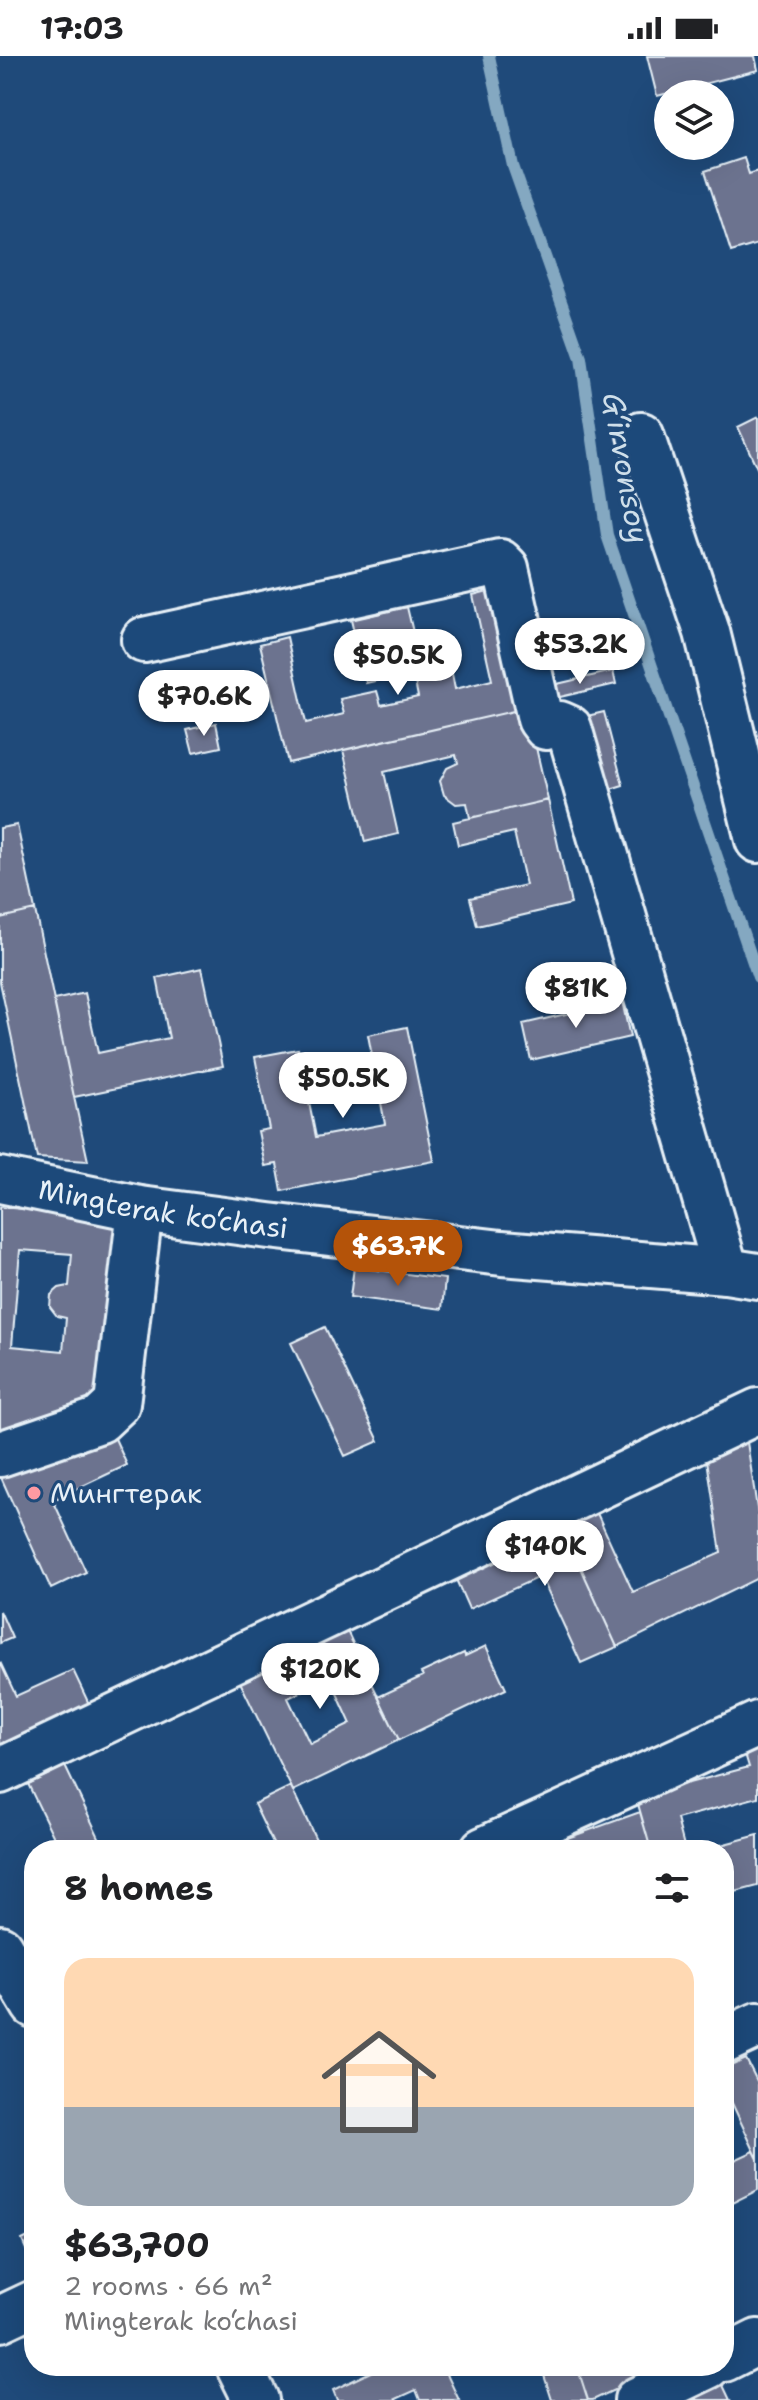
<!DOCTYPE html>
<meta charset="utf-8">
<style>
body{margin:0;font-family:"Shantell Sans",sans-serif;background:#f2f2f2;color:#202124;height:100vh;display:flex;flex-direction:column;font-size:30px;white-space:nowrap}
*{box-sizing:border-box;margin:0}
p{font-size:26px;color:#757577}
.icon{flex:none;width:44px;height:44px;fill:none;stroke:currentColor;stroke-width:2;stroke-linecap:round;stroke-linejoin:round}
.map{position:relative;flex:1;overflow:hidden}
.details{position:absolute;left:24px;top:1784px;width:710px;height:536px;display:flex;flex-direction:column;background:#fff;border-radius:32px;box-shadow:0 8px 32px #0002}
.details>*{flex:none}
.tools{position:absolute;left:654px;top:24px;display:grid;gap:16px}
.tools a{display:grid;place-items:center;width:80px;height:80px;border-radius:50%;background:#fff;box-shadow:0 8px 32px #0002;font-size:40px}
.price{position:absolute;translate:-50% -68px;padding:0 18px;border-radius:28px;background:#fff;color:#222;font-size:26px;line-height:52px;filter:drop-shadow(0 2px 4px #0008)}
.price::after{content:'';position:absolute;left:50%;top:48px;width:24px;height:18px;margin-left:-12px;background:inherit;clip-path:polygon(0 0,100% 0,50% 100%)}
.price.selected{background:#b45309;color:#fff}
ul{padding:0;list-style:none}
li{display:grid;align-content:center;gap:16px;height:424px;padding:0 40px}
li+li{border-top:2px solid #e0e0e0}
li span{display:grid;place-items:center;height:248px;border-radius:24px;color:#555}
li>.icon{margin-inline-start:auto}
span .icon{width:144px;height:144px;fill:#fffc;stroke-width:1}
li b{font-size:34px}
h2{display:flex;justify-content:space-between;align-items:center;height:96px;padding:0 40px;font-size:34px}
.status{display:flex;justify-content:space-between;align-items:center;height:56px;padding:0 40px;background:#fff;direction:ltr}
.status svg{height:22px;fill:currentColor}
.map>svg:first-child{display:block}
</style>
<div class="status"><b>17:03</b><svg viewBox="0 0 49 12"><path d="M0 12V9h3v3zM5 12V6h3v6zM10 12V3h3v9zM15 12V0h3v12zM26 1h20v11H26zM47 4h2v5h-2z"/></svg></div>
<div class="map">
<svg width="758" height="2344" viewBox="0 0 758 2344">
<rect width="100%" height="100%" fill="#1f4a7a"/>
<filter id="ink" filterUnits="userSpaceOnUse"><feTurbulence type="fractalNoise" baseFrequency=".0125" numOctaves="2"/><feDisplacementMap in="SourceGraphic" scale="16" xChannelSelector="R" yChannelSelector="G"/><feConvolveMatrix kernelMatrix="1 2 1 2 8 2 1 2 1" color-interpolation-filters="sRGB"/></filter>
<g filter="url(#ink)">
<g fill="none" stroke-linecap="round" stroke-linejoin="round">
<path stroke="#84a8c1" stroke-width="12" d="M 489,0 L 513,110 L 581,302 L 607,479 L 758,921"/>
</g>
<path fill="#6c738f" stroke="#e8f1f8" stroke-width="2" fill-rule="evenodd" d="M 647,0 L 755,0 L 758,14 L 657,40 Z
M 744,102 L 749,118 L 758,115 L 758,188 L 731,196 L 705,115 Z
M 758,361 L 758,414 L 738,371 Z
M 499,532 L 527,652 L 288,707 L 260,588 L 287,581 L 306,667 L 344,658 L 340,643 L 377,635 L 381,649 L 418,641 L 415,626 L 452,618 L 455,633 L 492,624 L 473,539 Z
M 407,551 L 422,614 L 366,627 L 351,564 Z
M 582,566 L 592,585 L 574,594 L 565,574 Z
M 613,615 L 616,628 L 547,644 L 544,631 Z
M 527,652 L 548,744 L 470,762 L 467,747 L 456,748 L 444,739 L 440,725 L 447,712 L 458,707 L 456,699 L 384,716 L 398,778 L 365,786 L 343,694 Z
M 604,656 L 623,729 L 607,734 L 587,660 Z
M 216,667 L 221,691 L 193,697 L 187,674 Z
M 548,744 L 571,848 L 477,870 L 470,842 L 526,829 L 514,776 L 458,789 L 453,766 Z
M 17,769 L 35,854 L 0,862 L 0,772 Z
M 35,854 L 74,1041 L 88,1105 L 37,1102 L 0,926 L 0,862 Z
M 202,912 L 223,1010 L 74,1041 L 54,944 L 85,937 L 98,997 L 169,982 L 157,922 Z
M 622,945 L 630,981 L 531,1004 L 523,968 Z
M 407,971 L 434,1105 L 282,1135 L 277,1108 L 265,1110 L 258,1075 L 269,1073 L 255,1001 L 298,993 L 316,1081 L 385,1068 L 368,979 Z
M 0,1151 L 117,1161 L 100,1354 L 0,1392 ZM 20,1194 L 72,1198 L 69,1230 L 59,1232 L 51,1239 L 50,1251 L 57,1260 L 66,1262 L 63,1295 L 12,1290 Z
M 354,1211 L 445,1223 L 442,1253 L 350,1241 Z
M 325,1271 L 379,1385 L 345,1400 L 291,1287 Z
M 108,1367 L 127,1409 L 53,1444 L 86,1516 L 51,1533 L 0,1419 Z
M 747,1386 L 758,1459 L 758,1522 L 617,1591 L 562,1470 L 596,1455 L 633,1536 L 721,1497 L 707,1404 Z
M 562,1470 L 617,1591 L 581,1607 L 541,1520 L 469,1553 L 454,1519 Z
M 0,1555 L 12,1582 L 0,1587 Z
M 347,1575 L 399,1684 L 293,1735 L 240,1626 ZM 330,1622 L 351,1668 L 310,1688 L 288,1642 Z
M 486,1590 L 506,1633 L 399,1684 L 378,1641 L 423,1620 L 421,1617 L 464,1597 L 465,1600 Z
M 0,1606 L 16,1640 L 73,1614 L 89,1648 L 0,1689 Z
M 758,1694 L 758,1741 L 677,1763 L 685,1794 L 651,1794 L 636,1741 L 749,1711 L 745,1698 Z
M 65,1710 L 105,1794 L 60,1794 L 28,1728 Z
M 291,1730 L 293,1735 L 321,1794 L 276,1794 L 254,1748 Z
M 640,1756 L 651,1794 L 534,1794 Z
M 758,1779 L 758,1830 L 724,1839 L 724,1794 L 714,1794 L 713,1791 Z
M 746,2003 L 758,2027 L 758,2103 L 724,2030 L 724,2013 Z
M 754,2095 L 758,2103 L 758,2134 L 724,2151 L 724,2109 Z
M 34,2178 L 34,2212 L 22,2184 Z
M 383,2310 L 443,2310 L 459,2344 L 420,2344 L 416,2334 L 394,2344 L 337,2344 L 333,2334 Z
M 541,2310 L 577,2310 L 588,2344 L 552,2344 Z
M 577,2310 L 665,2310 L 593,2344 L 588,2344 Z
M 721,2325 L 730,2344 L 677,2344 Z"/>
<g fill="none" stroke-linecap="round" stroke-linejoin="round">
<g stroke="#e8f1f8" stroke-width="50">
<g id="minor">
<path d="M 641,379 L 707,576 L 758,784"/>
<path d="M 144,584 L 500,506 L 506,512 L 540,663 L 546,671 L 560,668 L 569,672 L 726,1215"/>
<path id="s1" d="M 0,1124 L 140,1153 L 269,1170 L 502,1197 L 726,1215 L 758,1220"/>
<path d="M 0,1398 L 100,1364 L 117,1348 L 140,1153"/>
<path d="M 0,1715 L 758,1355"/>
<path d="M 483,1794 L 758,1668"/>
<path d="M 0,1892 L 34,1949"/>
<path d="M 724,1985 L 758,1969"/>
<path d="M 0,2263 L 34,2247"/>
<path d="M 724,2303 L 758,2286"/>
<path d="M 239,2310 L 256,2344"/>
<path d="M 637,2344 L 708,2310"/>
</g>
</g>
<use href="#minor" stroke="#1f4a7a" stroke-width="44"/>
</g>
</g>
<circle fill="#ff9aa2" stroke="#1f4a7a" stroke-width="3" cx="34" cy="1437" r="8"/>
<g text-anchor="middle" dominant-baseline="central" stroke-width="6" stroke-linejoin="round" paint-order="stroke">
<g font-size="28" fill="#e8f1f8" stroke="#1f4a7a">
<text stroke="none"><textPath href="#s1" startOffset="166">Mingterak ko‘chasi</textPath></text>
</g>
<g font-size="28" fill="#e8f1f8" stroke="#1f4a7a" text-anchor="start">
<text x="50" y="1437">Мингтерак</text>
</g>
<g font-size="30" font-style="italic" fill="#cfdfea" stroke="#1f4a7a">
<text transform="translate(626 412) rotate(80)">G‘irvonsoy</text>
</g>
</g>
</svg>
<div class="tools">
<a><svg class="icon" aria-label="layers" viewBox="0 0 24 24"><path d="M12 4l9 5-9 5-9-5zM3 14l9 5 9-5"/></svg></a>
</div>
<b class="price" style="left:580px;top:630px">$53.2K</b>
<b class="price" style="left:398px;top:641px">$50.5K</b>
<b class="price" style="left:204px;top:682px">$70.6K</b>
<b class="price" style="left:576px;top:974px">$81K</b>
<b class="price" style="left:343px;top:1064px">$50.5K</b>
<b class="price selected" style="left:398px;top:1232px">$63.7K</b>
<b class="price" style="left:545px;top:1532px">$140K</b>
<b class="price" style="left:320px;top:1655px">$120K</b>
<section class="details">
<h2>8 homes<svg class="icon" aria-label="filters" viewBox="0 0 24 24"><path d="M4 7h16M4 17h16"/><circle cx="9" cy="7" r="2"/><circle cx="15" cy="17" r="2"/></svg></h2>
<ul>
<li><span style="background:linear-gradient(#ffd9b3 60%,#9aa5b1 0)"><svg class="icon" aria-label="home" viewBox="0 0 24 24"><path d="M3 11l9-7 9 7M6 9v11h12V9"/></svg></span><div><b>$63,700</b><p>2 rooms · 66 m²</p><p>Mingterak ko‘chasi</p></div></li>
</ul>
</section>
</div>
